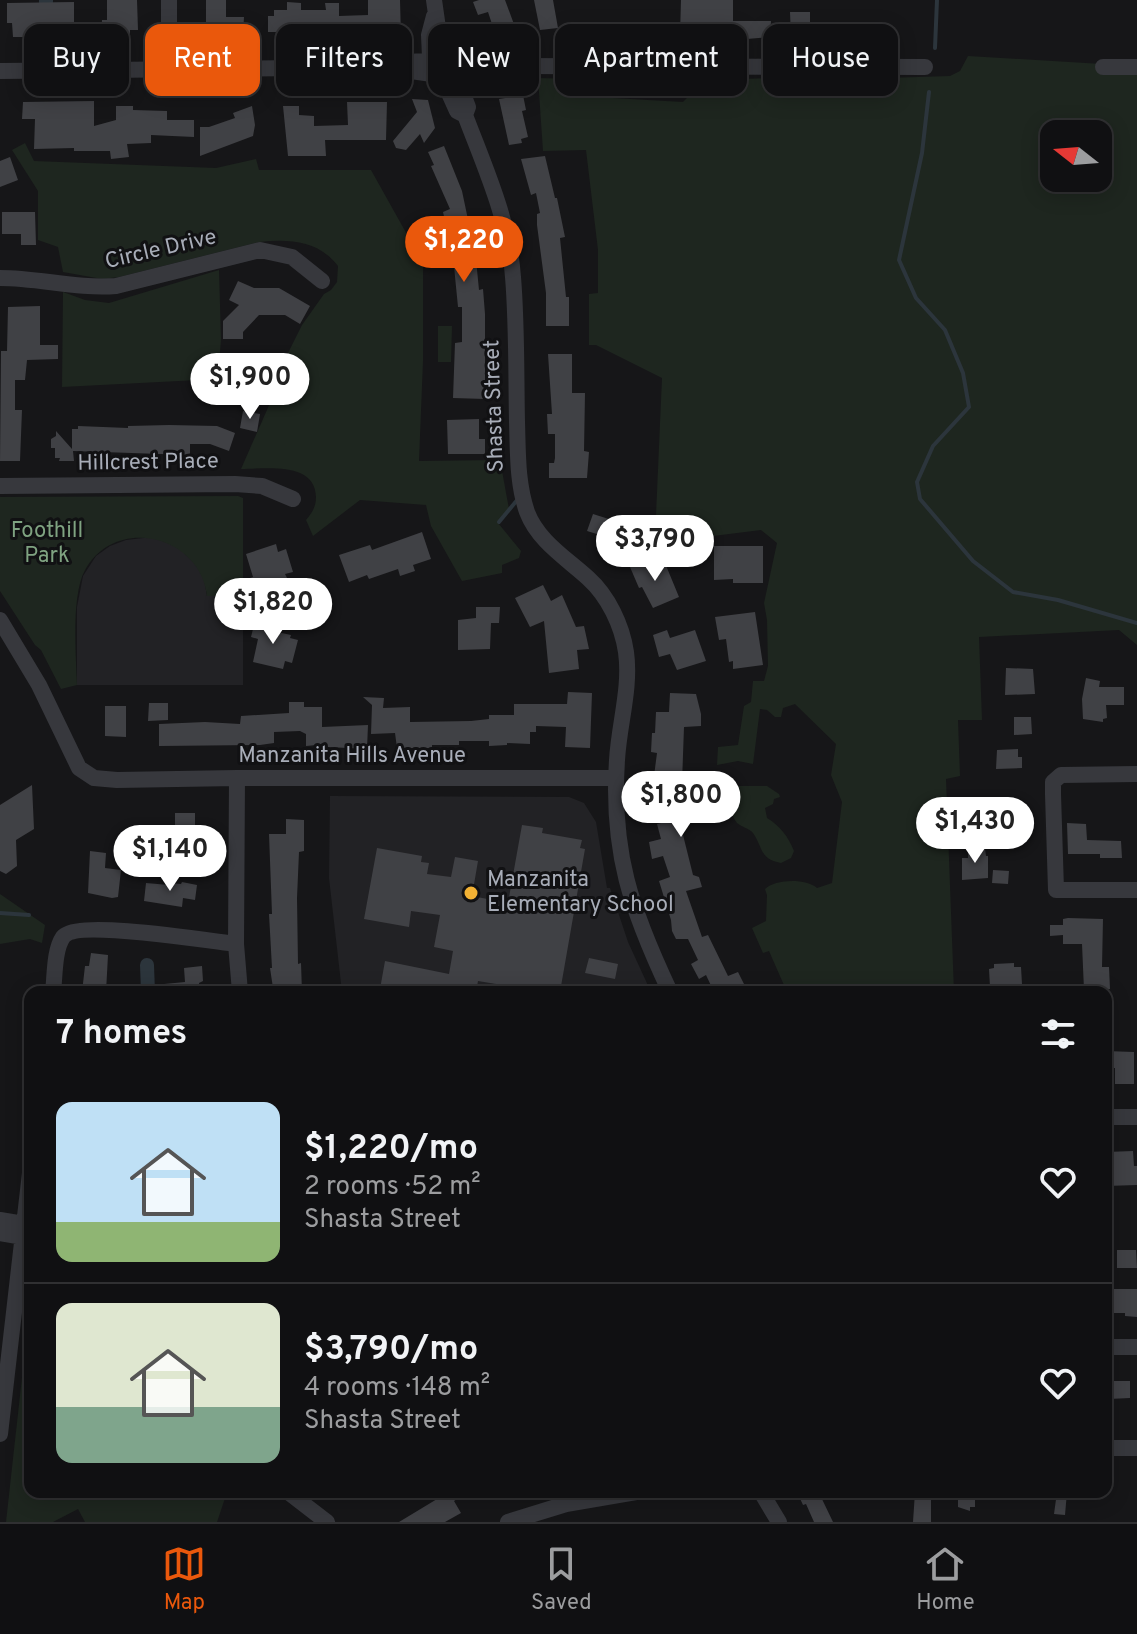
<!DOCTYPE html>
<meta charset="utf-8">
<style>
body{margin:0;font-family:Overpass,sans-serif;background:#19191b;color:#f1f3f6;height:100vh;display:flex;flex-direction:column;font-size:30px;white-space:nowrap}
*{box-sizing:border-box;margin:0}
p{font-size:26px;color:#9c9d9f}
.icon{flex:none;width:44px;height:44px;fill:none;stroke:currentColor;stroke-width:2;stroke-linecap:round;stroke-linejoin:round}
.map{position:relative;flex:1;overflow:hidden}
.drawer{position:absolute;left:24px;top:986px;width:1088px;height:512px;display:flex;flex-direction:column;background:#101012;border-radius:16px;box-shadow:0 4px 20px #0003,0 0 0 2px #303032}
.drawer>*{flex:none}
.banner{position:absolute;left:24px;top:24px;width:1090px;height:72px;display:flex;gap:16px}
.needle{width:52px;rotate:287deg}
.fabs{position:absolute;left:1040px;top:120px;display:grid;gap:16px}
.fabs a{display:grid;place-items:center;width:72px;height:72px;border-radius:16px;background:#101012;box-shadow:0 4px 20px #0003,0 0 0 2px #303032;font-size:40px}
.price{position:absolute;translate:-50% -68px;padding:0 18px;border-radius:28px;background:#fff;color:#222;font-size:26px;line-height:52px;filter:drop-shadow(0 2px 4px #0008)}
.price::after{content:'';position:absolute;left:50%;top:48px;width:24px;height:18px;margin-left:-12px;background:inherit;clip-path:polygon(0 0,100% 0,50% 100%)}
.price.current{background:#ea580c;color:#fff}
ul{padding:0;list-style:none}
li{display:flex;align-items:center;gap:24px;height:200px;padding:0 32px}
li+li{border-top:2px solid #303032}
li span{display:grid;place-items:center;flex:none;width:224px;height:160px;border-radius:16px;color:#555}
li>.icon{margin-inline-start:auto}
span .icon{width:96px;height:96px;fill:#fffc;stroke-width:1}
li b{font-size:34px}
h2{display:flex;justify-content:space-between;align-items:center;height:96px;padding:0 32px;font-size:34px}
.tag{padding:0 28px;border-radius:16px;background:#101012;box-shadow:0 4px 20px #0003,0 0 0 2px #303032;font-size:28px;line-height:72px}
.tag.current{background:#ea580c;color:#fff}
.menu{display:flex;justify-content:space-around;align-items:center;height:112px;border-top:2px solid #303032;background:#101012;font-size:22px;color:#9c9d9f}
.menu a{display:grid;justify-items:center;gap:4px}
.menu .current{color:#ea580c}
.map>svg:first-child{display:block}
</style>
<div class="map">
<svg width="1137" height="1522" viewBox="0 0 1137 1522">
<rect width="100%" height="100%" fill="#161618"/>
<path fill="#222225" d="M 152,537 L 178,547 L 198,566 L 204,579 L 207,596 L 243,596 L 243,685 L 77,685 L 77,607 L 83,576 L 96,556 L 110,546 L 126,540 Z
M 330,796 L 569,797 L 584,803 L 596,822 L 607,888 L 610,888 L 628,942 L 651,992 L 342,992 L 329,878 Z"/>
<path fill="#1e261f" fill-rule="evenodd" d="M 968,56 L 1102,64 L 1137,72 L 1137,645 L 1119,630 L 979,637 L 982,720 L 958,720 L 960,776 L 946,779 L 954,992 L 787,992 L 769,951 L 763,953 L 752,928 L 766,921 L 767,895 L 765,889 C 775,879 806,878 817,888 L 832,883 L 842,802 L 831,775 L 836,744 L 795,704 L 783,708 L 781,717 L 775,717 L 767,710 L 760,709 L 753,764 L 738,761 L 717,765 L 718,747 L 738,745 L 744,706 L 751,702 L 753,681 L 764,681 L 768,666 L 767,620 L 764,603 L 777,543 L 761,530 L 705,537 L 655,538 L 662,378 L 596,345 L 589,345 L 589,294 L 598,293 L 598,250 L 586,150 L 543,151 L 538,78 L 613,80 L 613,98 L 683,102 L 702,83 L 710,80 L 856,75 L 886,78 L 950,76 L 960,71 ZM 1054,134 L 1098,134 L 1098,178 L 1054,178 Z
M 25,143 L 34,161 L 216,168 L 256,159 L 259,170 L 371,170 L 423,263 L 423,361 L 419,461 L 500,460 L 509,509 L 498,523 L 521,551 L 519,558 L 502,565 L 502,573 L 462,581 L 431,526 L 426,505 L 360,500 L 313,536 L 306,520 C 312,513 316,507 316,497 C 315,461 266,469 241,469 L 270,403 L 266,386 L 279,371 L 302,325 L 324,294 L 331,290 L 337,282 L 338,266 C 318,240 289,239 259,242 L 119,277 L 102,279 L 63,272 L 58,247 L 38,240 L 38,191 L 12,150 Z
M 219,270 L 221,339 L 218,379 L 62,387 L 63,292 L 85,300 L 109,303 Z
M 438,326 L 452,326 L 451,362 L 438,362 Z
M 238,496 L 243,498 L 243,596 L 207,596 C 201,536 116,514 85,570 C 71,596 76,655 77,685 L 61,689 L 41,650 L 35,645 L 0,591 L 0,497 Z
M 733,786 L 767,786 L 779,794 L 780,797 L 774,799 L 773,804 L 765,808 L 767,818 C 780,826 788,836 794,851 L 791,858 L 781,863 C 759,859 763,847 753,833 C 749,828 741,827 737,823 C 728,812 731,798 733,786 Z
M 0,894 L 45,925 L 42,943 L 30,939 L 0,944 Z
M 29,1314 L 30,1492 L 227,1492 L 217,1522 L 85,1522 L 78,1509 L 53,1522 L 6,1522 Z"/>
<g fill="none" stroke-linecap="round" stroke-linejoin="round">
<path stroke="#2c353c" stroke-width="4" d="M 935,48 L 937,0
M 929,92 L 922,153 L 899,260 L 916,298 L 945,330 L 963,373 L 969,407 L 933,446 L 917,482 L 920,499 L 973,561 L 1013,592 L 1058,600 L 1137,623
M 499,522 L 518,499
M 0,913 L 29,915"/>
<path stroke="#2c353c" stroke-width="14" d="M 45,41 L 46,0
M 147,965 L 148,992"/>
</g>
<path fill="#404145" d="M 107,0 L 137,0 L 138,30 L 130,30 L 130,38 L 101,38 L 102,20 L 107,20 Z
M 206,0 L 226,0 L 226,17 L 244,17 L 243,34 L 206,35 Z
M 368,0 L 400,0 L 401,37 L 285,35 L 285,32 L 268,32 L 268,16 L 274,16 L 274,10 L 287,10 L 287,2 L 301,3 L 301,10 L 326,10 L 325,3 L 339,3 L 339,16 L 368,15 Z
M 479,0 L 505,0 L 518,35 L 498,42 L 488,12 L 478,15 L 473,2 Z
M 534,0 L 553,0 L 558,28 L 540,30 Z
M 681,0 L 733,0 L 733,21 L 771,21 L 770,37 L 747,39 L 747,36 L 680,35 Z
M 74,2 L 74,33 L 66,33 L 65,37 L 13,37 L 12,23 L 7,23 L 7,3 Z
M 790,12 L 810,12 L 810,39 L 791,39 Z
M 523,95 L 526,110 L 522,111 L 528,137 L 521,139 L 522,143 L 509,145 L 499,99 Z
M 412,99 L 428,100 L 435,128 L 424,143 L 420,134 L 406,150 L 396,148 L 393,141 L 417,112 Z
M 94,101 L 94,126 L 116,120 L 116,106 L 133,106 L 133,110 L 167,111 L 167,120 L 194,120 L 194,137 L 151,135 L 151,143 L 127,144 L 129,157 L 111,159 L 110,151 L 74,151 L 74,148 L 34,149 L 35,119 L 22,119 L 23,102 Z
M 347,102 L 387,102 L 386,140 L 325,140 L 326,156 L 288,156 L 283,106 L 299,106 L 299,115 L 314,116 L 314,126 L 348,125 Z
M 252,106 L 255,125 L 253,136 L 200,156 L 200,127 L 209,127 L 235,118 L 233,113 Z
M 444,146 L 462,191 L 470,229 L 474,228 L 478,248 L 475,249 L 479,290 L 483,289 L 485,314 L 485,399 L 453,398 L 455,343 L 462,342 L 462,307 L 458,307 L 453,256 L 443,212 L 450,209 L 431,166 L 434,165 L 428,152 Z
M 545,156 L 555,198 L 557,198 L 565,237 L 560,238 L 566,297 L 569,297 L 569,326 L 546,326 L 546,293 L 537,225 L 537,214 L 540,213 L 536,193 L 531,195 L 521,159 Z
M 10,157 L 18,180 L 0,187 L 0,161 Z
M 2,212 L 35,212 L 36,245 L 21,245 L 21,234 L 2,234 Z
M 238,281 L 254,288 L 279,288 L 310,306 L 300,324 L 285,315 L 259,315 L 243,332 L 243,339 L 223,339 L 223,321 L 239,305 L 229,300 Z
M 40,306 L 40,345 L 58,345 L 58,359 L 27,360 L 25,380 L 15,380 L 15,410 L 22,410 L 20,461 L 0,461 L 1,351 L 7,351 L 8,307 Z
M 548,354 L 572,354 L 572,393 L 585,393 L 584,451 L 589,452 L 587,478 L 549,478 L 549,463 L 554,463 L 555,458 L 555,434 L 548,434 L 547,414 L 552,414 Z
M 243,411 L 260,414 L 257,432 L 240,428 Z
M 479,419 L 479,439 L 485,439 L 485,454 L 448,454 L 447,420 Z
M 169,425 L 217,426 L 235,433 L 229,451 L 210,444 L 190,444 L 190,455 L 73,451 L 74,461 L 59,461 L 60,458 L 55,458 L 55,448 L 51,448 L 51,439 L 56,436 L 56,431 L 72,449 L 72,429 L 78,429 L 78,426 L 128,428 L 128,426 Z
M 593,514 L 634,527 L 629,543 L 619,540 L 614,555 L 597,550 L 600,535 L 587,531 Z
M 422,532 L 431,559 L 413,565 L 415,571 L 400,576 L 398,569 L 369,579 L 367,575 L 349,582 L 339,555 L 370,545 L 372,550 Z
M 276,544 L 278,552 L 286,549 L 293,572 L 285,574 L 287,578 L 273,582 L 275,588 L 252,594 L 247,579 L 253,577 L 246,554 Z
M 714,546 L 763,546 L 763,583 L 733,583 L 733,579 L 714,580 Z
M 645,560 L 649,569 L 665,563 L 679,597 L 653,608 L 642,587 L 639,588 L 630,567 Z
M 543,585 L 551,601 L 562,595 L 576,627 L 584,626 L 589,649 L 577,650 L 579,669 L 549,673 L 544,621 L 530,627 L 515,598 Z
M 476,607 L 500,607 L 499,623 L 491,623 L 490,649 L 458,650 L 458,620 L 476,618 Z
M 755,612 L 763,665 L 733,669 L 733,661 L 729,662 L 726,639 L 719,640 L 715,617 Z
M 255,621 L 278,627 L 277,632 L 291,635 L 290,638 L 298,640 L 292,663 L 285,661 L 283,669 L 253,662 L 258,639 L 251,637 Z
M 667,630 L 670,638 L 695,630 L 706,661 L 677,670 L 670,654 L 659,657 L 653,635 Z
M 1006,668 L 1033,669 L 1035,694 L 1005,695 Z
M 1086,678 L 1100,681 L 1099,687 L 1124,687 L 1124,705 L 1106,705 L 1107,718 L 1103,719 L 1103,722 L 1083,719 L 1082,699 Z
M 568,692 L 592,693 L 590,748 L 565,747 L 566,727 L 536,726 L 536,732 L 530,732 L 530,744 L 507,743 L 507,745 L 489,746 L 489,741 L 459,741 L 459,745 L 432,745 L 432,748 L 397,748 L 395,733 L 371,734 L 372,705 L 363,697 L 384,698 L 383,708 L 410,707 L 410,722 L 471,721 L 489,719 L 489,715 L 514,715 L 514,704 L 567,704 Z
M 670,693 L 696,694 L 701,714 L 701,726 L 684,727 L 681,811 L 677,811 L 693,875 L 699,877 L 702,887 L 686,891 L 702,937 L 708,935 L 728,976 L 738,972 L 744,984 L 740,986 L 743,992 L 714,992 L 706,975 L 699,979 L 691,964 L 698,960 L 688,939 L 676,939 L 672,931 L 671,920 L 659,881 L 670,877 L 663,856 L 652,859 L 649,842 L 661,839 L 657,824 L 661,823 L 662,793 L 646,793 L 646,775 L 654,776 L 657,753 L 651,752 L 652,733 L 655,733 L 656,712 L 669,712 Z
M 289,702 L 304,702 L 304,707 L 322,707 L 322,727 L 368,725 L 367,749 L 328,747 L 327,744 L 306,746 L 306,734 L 300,731 L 274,732 L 274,743 L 260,745 L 159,746 L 159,724 L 205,722 L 240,724 L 241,716 L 289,713 Z
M 149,703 L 168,703 L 168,720 L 148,721 Z
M 105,706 L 126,706 L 126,737 L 105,736 Z
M 1014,717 L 1031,717 L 1032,734 L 1014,735 Z
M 1018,749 L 1018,757 L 1022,757 L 1022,768 L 996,769 L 997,750 Z
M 32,785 L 34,829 L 16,840 L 17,866 L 6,874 L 0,871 L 0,805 Z
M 175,813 L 195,813 L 195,827 L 208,828 L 207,845 L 168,845 L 168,829 L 175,829 Z
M 286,819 L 304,820 L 304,851 L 299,852 L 297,898 L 298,964 L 301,963 L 302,992 L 277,992 L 277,988 L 273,988 L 270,968 L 272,968 L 269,914 L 272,914 L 269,834 L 286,834 Z
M 1067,823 L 1086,824 L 1087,840 L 1121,841 L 1122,858 L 1100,858 L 1100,854 L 1068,854 Z
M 522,825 L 543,828 L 542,833 L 582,840 L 580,848 L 585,849 L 560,992 L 500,992 L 502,985 L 478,981 L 476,992 L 394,992 L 380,989 L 385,961 L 449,974 L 453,951 L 434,947 L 440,915 L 411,911 L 409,927 L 364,919 L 377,848 L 422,856 L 421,862 L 429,863 L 427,874 L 451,877 L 455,857 L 478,861 L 472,896 L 508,903 Z
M 968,848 L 985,848 L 986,856 L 988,856 L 988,878 L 962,880 L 962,858 L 968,858 Z
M 90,851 L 106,853 L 105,868 L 121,870 L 118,897 L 112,898 L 88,893 Z
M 993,870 L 1009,871 L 1008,884 L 992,883 Z
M 182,882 L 197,885 L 195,900 L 183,898 L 182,907 L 144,901 L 146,883 L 169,885 L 170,883 L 181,884 Z
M 1068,918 L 1103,919 L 1102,967 L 1109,967 L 1110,989 L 1084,990 L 1082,944 L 1063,944 L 1063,935 L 1050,936 L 1050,925 L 1063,925 L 1063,919 Z
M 91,953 L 108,955 L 106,992 L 82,992 L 85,966 L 89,966 Z
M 589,958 L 618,964 L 615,979 L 585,973 Z
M 1014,963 L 1014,967 L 1021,967 L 1022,984 L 990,987 L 989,969 L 994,968 L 994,964 Z
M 202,966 L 203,981 L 199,983 L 200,992 L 165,992 L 164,984 L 185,982 L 184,968 Z
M 1106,1051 L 1134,1052 L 1134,1084 L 1115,1084 L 1115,1068 L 1106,1068 Z
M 1133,1151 L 1134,1166 L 1137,1166 L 1137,1185 L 1106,1186 L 1106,1152 Z
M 1117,1250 L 1136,1250 L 1137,1268 L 1117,1268 Z
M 1106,1289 L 1137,1289 L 1137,1317 L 1125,1316 L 1125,1313 L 1106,1313 Z
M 1109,1381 L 1130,1381 L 1130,1398 L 1109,1399 Z
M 440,1492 L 467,1492 L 454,1501 L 461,1513 L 445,1522 L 399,1522 L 442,1496 Z
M 797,1492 L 834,1492 L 821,1497 L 833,1522 L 814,1522 L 806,1504 L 803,1505 Z
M 915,1492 L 931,1492 L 931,1522 L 913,1522 Z
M 1057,1492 L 1067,1492 L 1065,1515 L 1054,1514 Z
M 958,1494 L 975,1495 L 975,1507 L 970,1507 L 970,1511 L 958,1507 Z"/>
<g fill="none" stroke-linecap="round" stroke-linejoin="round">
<path stroke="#37383d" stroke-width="16" d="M 434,0 L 442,56
M 430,58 L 429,35 L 434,16
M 447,58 L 484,61 L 491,66
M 1103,67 L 1137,67
M 397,69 L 432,74 L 443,80 L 453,79 L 456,75
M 169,70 L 169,0
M 0,71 L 391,67 L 405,62 L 428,61
M 456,72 L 481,71 L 491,66 L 925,67
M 456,75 L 468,107 L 465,115 C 485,168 509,220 513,277 C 517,325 516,374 517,422 C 518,452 517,483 527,512 C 538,541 566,558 588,578 C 608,596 622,625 626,652 C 631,688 619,724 617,760 C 611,853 631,909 670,992
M 443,80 L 457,111 L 465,115
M 0,278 C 39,278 77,289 116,286 L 260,250 L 292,257 L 322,281
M 0,486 L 235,484 L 262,486 L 293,499
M 0,620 L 39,685 L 79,768 L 94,778 L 117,780 L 237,778 L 616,778
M 1137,774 L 1061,775 L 1053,782 L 1053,794 L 1056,890 L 1137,890
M 237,778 L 236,944 L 240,992
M 53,992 C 55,976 54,950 63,937 C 76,919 210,941 236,944
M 1106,1117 L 1137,1117
M 0,1220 L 24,1224
M 0,1233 L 22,1237
M 1106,1347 L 1137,1347
M 0,1434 L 30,1173
M 1106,1448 L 1137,1448
M 288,1492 L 327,1522
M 761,1492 L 779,1522
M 508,1522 L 566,1504 L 636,1492"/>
</g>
<circle fill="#f2b134" stroke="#111113" stroke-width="3" cx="471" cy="893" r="8"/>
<g text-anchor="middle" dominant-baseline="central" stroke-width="6" stroke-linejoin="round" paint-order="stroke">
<g font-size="22" fill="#a8adb8" stroke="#111113">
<text transform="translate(161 250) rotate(-13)">Circle Drive</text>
<text transform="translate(495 406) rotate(-92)">Shasta Street</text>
<text transform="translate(148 463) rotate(-1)">Hillcrest Place</text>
<text x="352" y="756">Manzanita Hills Avenue</text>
</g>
<g font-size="22" fill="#7fa381" stroke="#111113">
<text x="47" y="531">Foothill<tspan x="47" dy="25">Park</tspan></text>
</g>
<g font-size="22" fill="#a8adb8" stroke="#111113" text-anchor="start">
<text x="487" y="880">Manzanita<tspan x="487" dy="25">Elementary School</tspan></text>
</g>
</g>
</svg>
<div class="fabs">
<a><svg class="needle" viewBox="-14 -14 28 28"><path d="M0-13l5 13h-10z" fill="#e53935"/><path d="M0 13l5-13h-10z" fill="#9c9d9f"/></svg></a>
</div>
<b class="price current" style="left:464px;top:284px">$1,220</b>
<b class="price" style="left:250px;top:421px">$1,900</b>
<b class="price" style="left:655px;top:583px">$3,790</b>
<b class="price" style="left:273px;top:646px">$1,820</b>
<b class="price" style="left:681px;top:839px">$1,800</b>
<b class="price" style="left:975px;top:865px">$1,430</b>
<b class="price" style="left:170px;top:893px">$1,140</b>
<div class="banner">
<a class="tag">Buy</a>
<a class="tag current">Rent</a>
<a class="tag">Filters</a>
<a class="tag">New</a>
<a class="tag">Apartment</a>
<a class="tag">House</a>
</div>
<section class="drawer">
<h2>7 homes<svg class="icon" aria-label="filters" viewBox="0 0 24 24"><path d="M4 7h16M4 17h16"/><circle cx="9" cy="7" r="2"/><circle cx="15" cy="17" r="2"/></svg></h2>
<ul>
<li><span style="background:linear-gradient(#bfe0f5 75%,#8fb573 0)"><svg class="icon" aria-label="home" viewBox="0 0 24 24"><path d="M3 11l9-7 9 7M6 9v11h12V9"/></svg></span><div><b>$1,220/mo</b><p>2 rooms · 52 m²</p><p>Shasta Street</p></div><svg class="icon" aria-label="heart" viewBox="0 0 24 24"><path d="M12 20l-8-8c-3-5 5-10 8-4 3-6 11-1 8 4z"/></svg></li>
<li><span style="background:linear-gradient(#dfe7d0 65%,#7fa58c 0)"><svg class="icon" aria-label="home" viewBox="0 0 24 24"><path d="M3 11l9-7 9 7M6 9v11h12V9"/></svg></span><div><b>$3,790/mo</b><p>4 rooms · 148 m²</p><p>Shasta Street</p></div><svg class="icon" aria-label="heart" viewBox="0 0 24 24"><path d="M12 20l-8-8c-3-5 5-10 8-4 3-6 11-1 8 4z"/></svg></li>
</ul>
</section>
</div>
<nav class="menu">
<a class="current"><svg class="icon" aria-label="map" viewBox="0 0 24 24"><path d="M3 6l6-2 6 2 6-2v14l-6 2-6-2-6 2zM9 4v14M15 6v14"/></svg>Map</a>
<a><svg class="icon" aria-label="saved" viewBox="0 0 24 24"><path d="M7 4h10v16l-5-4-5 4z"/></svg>Saved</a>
<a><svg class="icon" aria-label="home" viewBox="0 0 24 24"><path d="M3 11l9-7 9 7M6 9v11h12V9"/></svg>Home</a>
</nav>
